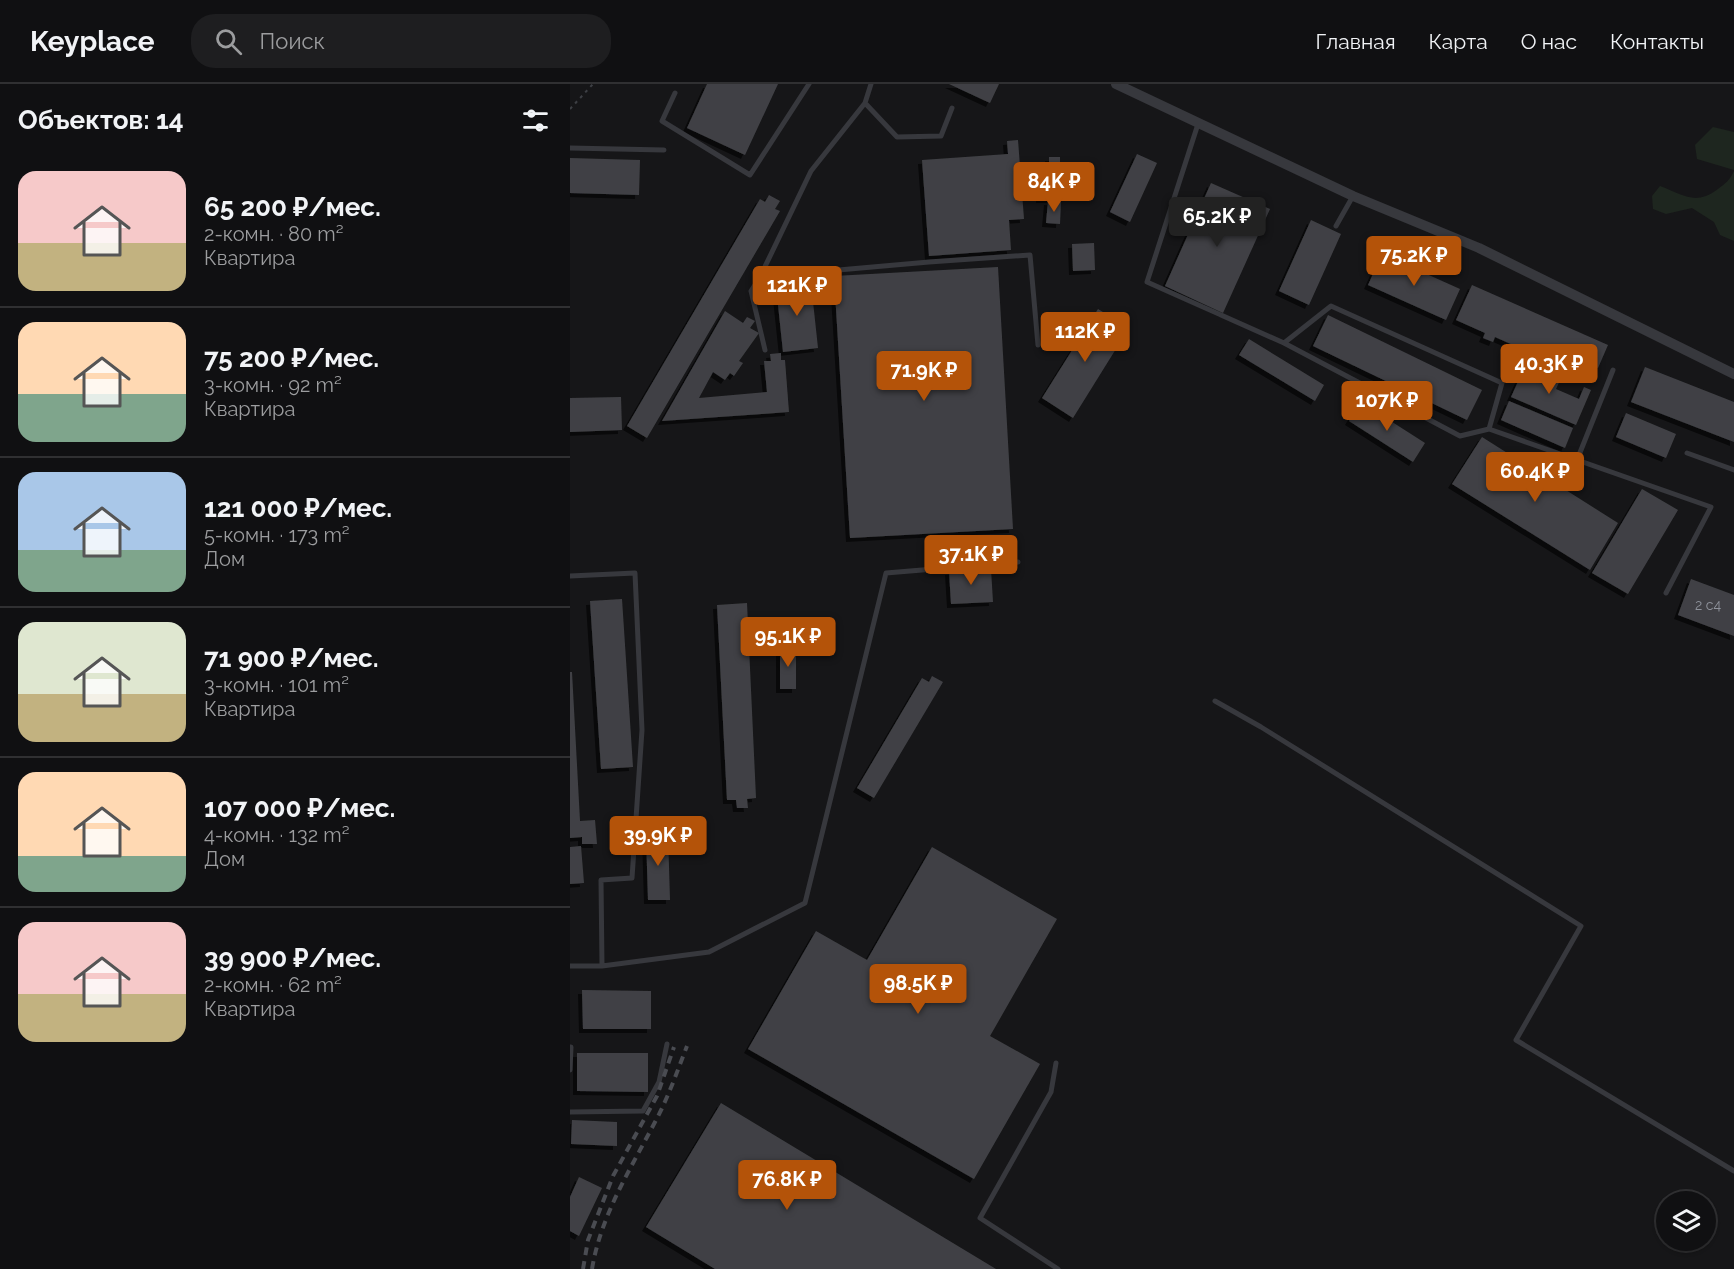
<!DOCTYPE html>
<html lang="ru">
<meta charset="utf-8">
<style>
body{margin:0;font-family:Raleway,sans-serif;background:#1e1e20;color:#f1f3f6;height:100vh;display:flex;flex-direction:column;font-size:22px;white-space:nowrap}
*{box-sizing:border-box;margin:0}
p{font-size:20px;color:#9c9d9f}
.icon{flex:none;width:33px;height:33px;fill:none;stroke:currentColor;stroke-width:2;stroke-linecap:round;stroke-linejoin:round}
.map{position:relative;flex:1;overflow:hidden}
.sheet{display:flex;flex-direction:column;background:#101012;width:570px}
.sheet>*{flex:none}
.buttons{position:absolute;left:1086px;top:1107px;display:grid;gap:12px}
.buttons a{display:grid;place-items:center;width:60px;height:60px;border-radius:50%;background:#101012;box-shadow:0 2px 4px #0004,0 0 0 2px #303032;font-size:30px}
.price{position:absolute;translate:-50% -51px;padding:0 14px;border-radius:6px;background:#b45309;color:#fff;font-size:20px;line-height:39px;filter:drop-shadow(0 2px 3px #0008)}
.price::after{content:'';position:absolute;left:50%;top:36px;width:18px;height:14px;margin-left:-9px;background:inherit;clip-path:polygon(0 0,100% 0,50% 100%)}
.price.active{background:#222;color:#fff}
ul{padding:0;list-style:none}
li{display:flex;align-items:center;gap:18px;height:150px;padding:0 18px}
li+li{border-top:2px solid #303032}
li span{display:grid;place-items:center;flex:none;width:168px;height:120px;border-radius:18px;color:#555}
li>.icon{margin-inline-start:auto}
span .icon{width:72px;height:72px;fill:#fffc;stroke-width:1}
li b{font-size:26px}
h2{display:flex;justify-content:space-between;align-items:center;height:72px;padding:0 18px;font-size:26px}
header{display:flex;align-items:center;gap:36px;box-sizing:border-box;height:84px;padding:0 30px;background:#101012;border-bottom:2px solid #303032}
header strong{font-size:28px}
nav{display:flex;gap:33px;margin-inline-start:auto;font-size:21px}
.search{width:420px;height:54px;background:#1e1e20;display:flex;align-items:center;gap:15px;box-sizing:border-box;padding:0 21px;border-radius:24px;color:#9c9d9f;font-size:22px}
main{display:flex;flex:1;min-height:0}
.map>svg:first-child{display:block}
</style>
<header>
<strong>Keyplace</strong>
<div class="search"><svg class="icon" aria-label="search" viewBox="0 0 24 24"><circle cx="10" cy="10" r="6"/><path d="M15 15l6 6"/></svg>Поиск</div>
<nav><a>Главная</a><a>Карта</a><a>О нас</a><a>Контакты</a></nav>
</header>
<main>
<section class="sheet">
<h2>Объектов: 14<svg class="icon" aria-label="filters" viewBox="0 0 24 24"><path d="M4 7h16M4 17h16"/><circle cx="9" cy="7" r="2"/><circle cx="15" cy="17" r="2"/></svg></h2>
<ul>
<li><span style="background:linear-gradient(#f6c9c9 60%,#c2b280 0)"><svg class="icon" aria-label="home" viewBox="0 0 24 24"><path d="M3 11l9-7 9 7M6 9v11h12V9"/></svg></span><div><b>65 200 ₽/мес.</b><p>2-комн. · 80 m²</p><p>Квартира</p></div></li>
<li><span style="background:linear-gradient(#ffd9b3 60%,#7fa58c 0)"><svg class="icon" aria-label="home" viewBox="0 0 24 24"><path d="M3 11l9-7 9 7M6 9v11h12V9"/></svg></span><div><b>75 200 ₽/мес.</b><p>3-комн. · 92 m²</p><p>Квартира</p></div></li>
<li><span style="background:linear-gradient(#a9c7e8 65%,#7fa58c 0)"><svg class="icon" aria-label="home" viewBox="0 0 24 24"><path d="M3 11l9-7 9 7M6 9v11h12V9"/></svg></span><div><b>121 000 ₽/мес.</b><p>5-комн. · 173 m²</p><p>Дом</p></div></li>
<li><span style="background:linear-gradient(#dfe7d0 60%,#c2b280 0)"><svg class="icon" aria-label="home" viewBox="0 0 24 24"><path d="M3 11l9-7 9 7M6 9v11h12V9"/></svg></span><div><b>71 900 ₽/мес.</b><p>3-комн. · 101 m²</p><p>Квартира</p></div></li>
<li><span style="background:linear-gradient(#ffd9b3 70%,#7fa58c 0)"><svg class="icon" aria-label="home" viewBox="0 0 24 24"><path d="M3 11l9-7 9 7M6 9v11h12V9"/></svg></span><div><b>107 000 ₽/мес.</b><p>4-комн. · 132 m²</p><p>Дом</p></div></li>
<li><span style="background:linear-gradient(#f6c9c9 60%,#c2b280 0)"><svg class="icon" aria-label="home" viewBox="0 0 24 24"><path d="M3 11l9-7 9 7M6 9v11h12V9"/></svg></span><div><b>39 900 ₽/мес.</b><p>2-комн. · 62 m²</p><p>Квартира</p></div></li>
</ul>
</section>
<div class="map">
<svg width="1164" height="1185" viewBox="0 0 1164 1185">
<defs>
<filter id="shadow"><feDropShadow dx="-4" dy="4" stdDeviation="0" flood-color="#0009"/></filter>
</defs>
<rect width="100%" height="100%" fill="#161618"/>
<path fill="#1e261f" d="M 1143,43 L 1164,48 L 1164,86 L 1127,75 L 1125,61 Z
M 1164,87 L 1164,157 L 1150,151 L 1144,138 L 1122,124 L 1096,130 L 1083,125 L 1082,112 L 1090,102 C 1114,111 1125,122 1148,105 C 1156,99 1160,96 1164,87 Z"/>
<path fill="#404145" filter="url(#shadow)" d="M 137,0 L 208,0 L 175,71 L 117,44 Z
M 379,0 L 429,0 L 420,19 Z
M 448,56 L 454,135 L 439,136 L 441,166 L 359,172 L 352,76 L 438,70 L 437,57 Z
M 567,70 L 587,79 L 560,138 L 540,128 Z
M 479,73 L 490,73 L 490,115 L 470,115 L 470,88 L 479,88 Z
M 0,74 L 70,76 L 69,111 L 0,109 Z
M 641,99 L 700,125 L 653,229 L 595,202 Z
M 199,111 L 210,117 L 205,125 L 210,127 L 77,354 L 57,342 L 190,115 L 195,118 Z
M 478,117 L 491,118 L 490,140 L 476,139 Z
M 741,136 L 771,150 L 739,221 L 709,207 Z
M 524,159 L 525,186 L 503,187 L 502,160 Z
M 812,170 L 890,205 L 876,236 L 798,201 Z
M 428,183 L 443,445 L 280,454 L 264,192 Z
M 241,199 L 248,264 L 213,268 L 206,202 Z
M 902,201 L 1038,261 L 1028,284 L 998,270 L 992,283 L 925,253 L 923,258 L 913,254 L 915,249 L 886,236 Z
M 528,225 L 559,244 L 503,334 L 472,314 Z
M 155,227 L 173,239 L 177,233 L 185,237 L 180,244 L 189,249 L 169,277 L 173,279 L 164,292 L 160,289 L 155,296 L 143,288 L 129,314 L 197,308 L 194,277 L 201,277 L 200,270 L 211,269 L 211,276 L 215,276 L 219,328 L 92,337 Z
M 758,231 L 912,306 L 897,336 L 743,262 Z
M 679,255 L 754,301 L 745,317 L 669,271 Z
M 960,280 L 991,294 L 986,305 L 1009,315 L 1014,303 L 1021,306 L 1006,341 L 941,313 L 951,291 L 954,293 Z
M 1075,283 L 1164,318 L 1164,358 L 1061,318 Z
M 51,313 L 52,346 L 0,348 L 0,314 Z
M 939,317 L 1003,344 L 995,364 L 931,336 Z
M 791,318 L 855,359 L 843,378 L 779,337 Z
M 1056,329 L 1106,350 L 1096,374 L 1046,353 Z
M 912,353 L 1048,439 L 1020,486 L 882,400 Z
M 1072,405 L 1108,426 L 1058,510 L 1022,489 Z
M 421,485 L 423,518 L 381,520 L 379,487 Z
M 1121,495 L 1164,511 L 1164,552 L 1108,531 Z
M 52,515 L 63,683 L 31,685 L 20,517 Z
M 177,519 L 186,714 L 177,715 L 178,724 L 167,724 L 166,716 L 157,716 L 147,521 Z
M 210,563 L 226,563 L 226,605 L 210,605 Z
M 0,588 L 2,588 L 10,737 L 25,736 L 27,760 L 12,760 L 12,753 L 0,754 Z
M 362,592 L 373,598 L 304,714 L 287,704 L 352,594 L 359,598 Z
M 76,750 L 98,750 L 100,816 L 78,816 Z
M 11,762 L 14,799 L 0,800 L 0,763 Z
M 362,763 L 487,835 L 420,952 L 470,980 L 404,1095 L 178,965 L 246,847 L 297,876 Z
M 12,906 L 81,907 L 81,945 L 13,945 Z
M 7,969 L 78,969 L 78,1008 L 7,1007 Z
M 151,1019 L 426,1185 L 145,1185 L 76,1143 Z
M 2,1036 L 47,1038 L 47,1062 L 1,1060 Z
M 9,1093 L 32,1104 L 9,1152 L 0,1147 L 0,1113 Z"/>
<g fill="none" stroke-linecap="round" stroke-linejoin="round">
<path stroke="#3d3f44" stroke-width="2" stroke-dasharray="3 4.5" stroke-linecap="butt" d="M 0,25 L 23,0"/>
<path stroke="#37383d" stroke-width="5" d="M 301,0 L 295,19 L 327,53 L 371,52 L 382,24
M 105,9 L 92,37 L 180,91 L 239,0
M 628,40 L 577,198 L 714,259 L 890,352 L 919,345 L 1141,423 L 1096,509
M 0,64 L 94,66
M 766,142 L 783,112
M 190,193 L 359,178 L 460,171 L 468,261
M 714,259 L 761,222 L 932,299 L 919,345
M 195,266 L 181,207 L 190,193 L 241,87 L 295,19
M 1117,369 L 1164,386
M 1007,376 L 1043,286
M 0,492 L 65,489 L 72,646 L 62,794 L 31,796 L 32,882 L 0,882
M 645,617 L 691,643 L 1011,842 L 946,956 L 1164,1087
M 32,882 L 139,868 L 235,819 L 316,489 L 448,478
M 486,979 L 481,1008 L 410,1134 L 488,1185
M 0,986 L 1,963
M 0,1028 L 73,1027 L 89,998 L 97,960"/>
<path stroke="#37383d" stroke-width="10" d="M 546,0 L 783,112 L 909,164 L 1164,290"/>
<path stroke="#4a4c52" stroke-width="4" stroke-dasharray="8 6" stroke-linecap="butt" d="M 13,1185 L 18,1156 L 43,1092 L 87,1012 L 104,963
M 22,1185 C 31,1131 60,1086 85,1038 C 98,1014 107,988 117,962"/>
</g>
<g text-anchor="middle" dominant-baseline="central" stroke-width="5" stroke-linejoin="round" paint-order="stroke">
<g font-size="14" fill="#8e929b">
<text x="1138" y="521">2 с4</text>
</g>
</g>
</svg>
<div class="buttons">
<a><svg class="icon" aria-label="layers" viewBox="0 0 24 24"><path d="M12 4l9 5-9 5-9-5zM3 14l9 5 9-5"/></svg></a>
</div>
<b class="price" style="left:484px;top:129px">84K ₽</b>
<b class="price active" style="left:647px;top:164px">65.2K ₽</b>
<b class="price" style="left:844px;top:203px">75.2K ₽</b>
<b class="price" style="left:227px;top:233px">121K ₽</b>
<b class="price" style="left:515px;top:279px">112K ₽</b>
<b class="price" style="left:979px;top:311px">40.3K ₽</b>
<b class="price" style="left:354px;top:318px">71.9K ₽</b>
<b class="price" style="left:817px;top:348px">107K ₽</b>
<b class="price" style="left:965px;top:419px">60.4K ₽</b>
<b class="price" style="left:401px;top:502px">37.1K ₽</b>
<b class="price" style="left:218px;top:584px">95.1K ₽</b>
<b class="price" style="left:88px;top:783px">39.9K ₽</b>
<b class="price" style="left:348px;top:931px">98.5K ₽</b>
<b class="price" style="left:217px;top:1127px">76.8K ₽</b>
</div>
</main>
